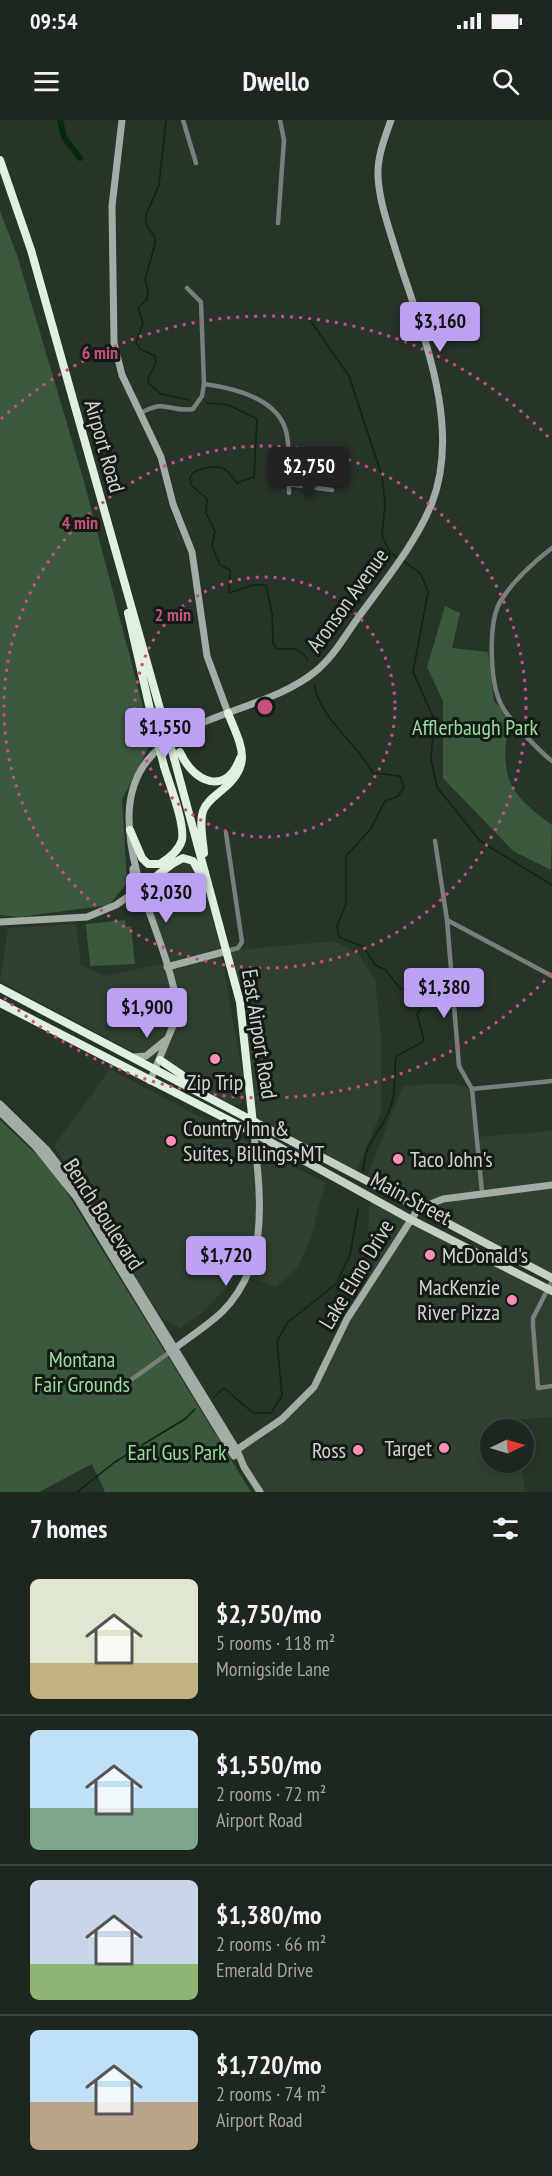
<!DOCTYPE html>
<meta charset="utf-8">
<style>
body{margin:0;font-family:"PT Sans Narrow",sans-serif;background:#2a332b;color:#f1f3f6;height:100vh;display:flex;flex-direction:column;font-size:22px;white-space:nowrap}
*{box-sizing:border-box;margin:0}
p{font-size:20px;color:#a0a5a4}
.icon{flex:none;width:33px;height:33px;fill:none;stroke:currentColor;stroke-width:2;stroke-linecap:round;stroke-linejoin:round}
.map{position:relative;height:1372px;overflow:hidden}
.side{display:flex;flex-direction:column;background:#1d271e;flex:1}
.side>*{flex:none}
.needle{width:39px;rotate:85deg}
.buttons{position:absolute;left:480px;top:1299px;display:grid;gap:12px}
.buttons a{display:grid;place-items:center;width:54px;height:54px;border-radius:50%;background:#1d271e;box-shadow:0 3px 9px #0003,0 0 0 2px #3b443c;font-size:30px}
.price{position:absolute;translate:-50% -51px;padding:0 14px;border-radius:6px;background:#bca0f2;color:#111;font-size:20px;line-height:39px;filter:drop-shadow(0 2px 3px #0008)}
.price::after{content:'';position:absolute;left:50%;top:36px;width:18px;height:14px;margin-left:-9px;background:inherit;clip-path:polygon(0 0,100% 0,50% 100%)}
.price.on{background:#222;color:#fff}
ul{padding:0;list-style:none}
li{display:flex;align-items:center;gap:18px;height:150px;padding:0 30px}
li+li{border-top:2px solid #3b443c}
li span{display:grid;place-items:center;flex:none;width:168px;height:120px;border-radius:9px;color:#555}
li>.icon{margin-inline-start:auto}
span .icon{width:72px;height:72px;fill:#fffc;stroke-width:1}
li b{font-size:26px}
h2{display:flex;justify-content:space-between;align-items:center;height:72px;padding:0 30px;font-size:26px}
.status{display:flex;justify-content:space-between;align-items:center;height:42px;padding:0 30px;background:#1d271e;direction:ltr}
.status svg{height:16px;fill:currentColor}
header{display:flex;justify-content:space-between;align-items:center;height:78px;padding:0 30px;background:#1d271e;font-size:27px;font-weight:800}
.map>svg:first-child{display:block}
</style>
<div class="status"><b>09:54</b><svg viewBox="0 0 49 12"><path d="M0 12V9h3v3zM5 12V6h3v6zM10 12V3h3v9zM15 12V0h3v12zM26 1h20v11H26zM47 4h2v5h-2z"/></svg></div>
<header><svg class="icon" aria-label="menu" viewBox="0 0 24 24"><path d="M4 6h16M4 12h16M4 18h16"/></svg>Dwello<svg class="icon" aria-label="search" viewBox="0 0 24 24"><circle cx="10" cy="10" r="6"/><path d="M15 15l6 6"/></svg></header>
<div class="map">
<svg width="552" height="1372" viewBox="0 0 552 1372">
<rect width="100%" height="100%" fill="#273428"/>
<path fill="#2f4030" d="M 182,741 L 189,743 L 205,771 L 219,823 L 246,973 L 241,985 L 234,986 L 0,861 L 8,808 L 76,804 L 81,845 L 104,856 L 170,842 L 146,771 Z
M 334,821 L 358,834 L 375,859 L 381,918 L 381,992 L 355,1055 L 255,1002 L 244,905 L 227,831 Z
M 110,949 L 325,1063 L 311,1118 L 298,1147 L 276,1167 L 240,1154 L 202,1193 L 180,1208 L 164,1200 L 141,1167 L 110,1108 L 54,1026 Z
M 452,963 L 472,969 L 477,1017 L 552,1011 L 552,1158 L 365,1061 L 403,966 Z
M 374,1079 L 552,1171 L 552,1297 L 519,1300 L 520,1309 L 490,1310 L 490,1342 L 522,1343 L 525,1372 L 260,1372 L 237,1330 L 282,1299 L 314,1267 L 367,1167 L 369,1088 Z"/>
<path fill="#3b5a3d" d="M 0,91 L 17,135 L 83,358 L 152,621 L 122,680 L 127,763 L 109,785 L 20,797 L 0,795 Z
M 445,486 L 460,493 L 452,528 L 488,532 L 494,581 L 509,598 C 500,655 505,671 552,705 L 551,750 L 513,731 L 443,658 L 443,581 L 427,547 Z
M 125,800 L 126,807 L 131,806 L 135,844 L 90,846 L 86,804 Z
M 0,1000 L 39,1037 L 61,1063 L 251,1372 L 105,1372 L 92,1344 L 39,1372 L 0,1372 Z"/>
<g fill="none" stroke-linecap="round" stroke-linejoin="round">
<path stroke="#07290c" stroke-width="1.5" d="M 166,0 L 159,65 L 146,95 L 146,105 L 155,117 L 155,124 L 145,160 L 148,170 L 147,179 L 138,188 L 143,203 L 136,222 L 140,229 L 155,236 C 159,247 147,252 148,263 L 161,274 L 190,280
M 307,196 L 349,256 L 382,356 L 385,384 L 382,416 L 390,432 L 398,438
M 207,283 L 229,285 L 257,299 L 254,357 L 237,363 C 227,349 223,344 206,348 C 198,350 193,350 190,358 L 191,365 L 207,379 L 206,393 L 215,411 L 212,426 L 220,445 L 230,450 L 229,473 L 253,465 L 266,465 L 272,494 L 273,523 L 277,529 C 291,528 301,527 308,541
M 402,440 L 421,454 L 428,472 L 413,552 L 434,599 L 431,640 L 437,667 L 480,721 L 552,765
M 314,564 C 321,601 356,622 373,653 L 400,656 L 404,667 L 398,676 L 385,681 L 370,710 L 346,736 L 346,784 L 337,806 L 339,817 L 364,827 L 375,845 L 386,850 L 399,867 L 419,882 L 421,889 L 417,894 L 424,921 C 418,926 399,933 396,937 C 395,939 395,970 393,978 C 389,997 377,1011 368,1028 C 365,1034 364,1044 363,1051
M 213,1278 L 224,1268 L 253,1293 L 271,1293 L 282,1276 L 277,1221 L 288,1202 L 336,1164 L 350,1135 L 358,1089
M 142,1325 L 185,1299 L 195,1289
M 77,1372 L 115,1342 L 138,1328"/>
<path stroke="#07290c" stroke-width="6" d="M 60,0 L 64,17 L 80,38"/>
<path stroke="#79807a" stroke-width="4.5" d="M 183,0 L 196,43
M 278,103 L 284,20 L 280,0
M 204,264 C 234,268 277,278 286,311 C 291,330 288,353 289,373
M 141,293 C 167,278 169,293 193,289 L 202,276 L 204,264 L 201,182 L 187,168
M 288,364 L 332,370
M 552,428 C 534,442 512,462 500,482 C 488,503 490,560 500,582 C 506,597 539,631 552,641
M 226,713 L 242,822 L 238,828 L 227,831
M 435,721 L 447,800 L 459,946 L 472,969 L 482,1072
M 447,800 L 552,856
M 472,969 L 552,961
M 552,1161 L 533,1198 L 533,1206 L 538,1268 L 552,1266
M 114,1272 L 170,1232"/>
<path stroke="#a3ada3" stroke-width="7" d="M 122,0 L 112,86 L 114,223 L 122,255 L 161,337 L 173,384 L 192,432 L 207,536 L 228,593
M 129,776 L 134,760 L 133,749
M 0,802 L 87,797 L 116,785 L 141,768
M 167,847 L 227,831
M 134,937 L 146,936 L 167,919
M 150,961 L 175,901 L 177,885 C 167,821 129,763 129,697 C 130,592 255,602 316,551 C 332,538 343,519 355,502 C 382,464 414,427 432,383 C 463,302 419,206 395,128 C 388,105 379,80 378,56 C 377,37 385,17 391,0
M 0,984 L 46,1029 L 77,1069 L 237,1330 L 244,1347 L 260,1372
M 0,992 L 35,1026 L 76,1077 L 234,1336
M 171,1231 C 188,1218 207,1206 222,1192 C 271,1143 260,1075 254,1013
M 232,1333 L 282,1299 L 314,1267 L 347,1199 L 418,1089 L 443,1079 L 552,1065"/>
<path stroke="#c3d0c3" stroke-width="8" d="M 255,1002 L 552,1158
M 254,1013 L 410,1099 L 552,1171"/>
<path stroke="#e0f0e0" stroke-width="8" d="M 0,40 L 31,130 L 164,603
M 128,493 L 155,611
M 180,632 C 193,662 226,677 240,638
M 130,710 L 142,738 L 148,744 L 160,744 C 168,739 179,730 182,720 C 185,703 169,663 164,646
M 204,733 C 203,720 199,703 203,691 C 206,682 215,676 222,670 C 254,644 241,626 228,593
M 141,768 L 172,744 L 183,738 L 193,741 L 203,759
M 0,868 L 255,1002
M 0,883 L 254,1013 L 240,882 L 174,638
M 160,940 L 185,957 L 195,968"/>
<path stroke="#e0f0e0" stroke-width="8" d="M 164,603 L 174,638
M 155,611 L 164,646"/>
</g>
<g fill="none" stroke="#c6517e" stroke-width="3" stroke-dasharray="3 6">
<circle cx="265" cy="587" r="130"/>
<circle cx="265" cy="587" r="261"/>
<path d="M551 854A391 391 0 0 1 1 875M1 299A391 391 0 0 1 551 320"/>
</g>
<g fill="#ff8eba" stroke="#141a14" stroke-width="2">
<circle cx="215" cy="939" r="6"/>
<circle cx="171" cy="1021" r="6"/>
<circle cx="398" cy="1039" r="6"/>
<circle cx="430" cy="1135" r="6"/>
<circle cx="512" cy="1180" r="6"/>
<circle cx="444" cy="1328" r="6"/>
<circle cx="358" cy="1330" r="6"/>
</g>
<g text-anchor="middle" dominant-baseline="central" stroke-width="6" stroke-linejoin="round" paint-order="stroke">
<g font-size="22" fill="#ced5ce" stroke="#141a14">
<text transform="translate(105 326) rotate(74)">Airport Road</text>
<text transform="translate(347 480) rotate(-54)">Aronson Avenue</text>
<text transform="translate(260 914) rotate(81)">East Airport Road</text>
<text transform="translate(411 1078) rotate(28)">Main Street</text>
<text transform="translate(104 1094) rotate(57)">Bench Boulevard</text>
<text transform="translate(356 1154) rotate(-59)">Lake Elmo Drive</text>
</g>
<g font-size="22" fill="#9ade9e" stroke="#141a14">
<text x="475" y="607">Afflerbaugh Park</text>
<text x="82" y="1239">Montana<tspan x="82" dy="25">Fair Grounds</tspan></text>
<text x="177" y="1332">Earl Gus Park</text>
</g>
<g font-size="22" fill="#ced5ce" stroke="#141a14" text-anchor="start">
<text x="215" y="962" text-anchor="middle">Zip Trip</text>
<text x="183" y="1008">Country Inn &amp;<tspan x="183" dy="25">Suites, Billings, MT</tspan></text>
<text x="410" y="1039">Taco John's</text>
<text x="442" y="1135">McDonald's</text>
<text x="500" y="1167" text-anchor="end">MacKenzie<tspan x="500" dy="25">River Pizza</tspan></text>
<text x="432" y="1328" text-anchor="end">Target</text>
<text x="346" y="1330" text-anchor="end">Ross</text>
</g>
</g>
<circle cx="265" cy="587" r="9" fill="#c6517e" stroke="#141a14" stroke-width="3"/>
<g font-size="18" text-anchor="middle" font-weight="bold" fill="#c6517e" stroke="#141a14" stroke-width="6" stroke-linejoin="round" paint-order="stroke">
<text x="100" y="239">6 min</text>
<text x="80" y="409">4 min</text>
<text x="173" y="501">2 min</text>
</g>
</svg>
<div class="buttons">
<a><svg class="needle" viewBox="-14 -14 28 28"><path d="M0-13l5 13h-10z" fill="#e53935"/><path d="M0 13l5-13h-10z" fill="#a0a5a4"/></svg></a>
</div>
<b class="price" style="left:440px;top:233px">$3,160</b>
<b class="price on" style="left:309px;top:378px">$2,750</b>
<b class="price" style="left:165px;top:639px">$1,550</b>
<b class="price" style="left:166px;top:804px">$2,030</b>
<b class="price" style="left:444px;top:899px">$1,380</b>
<b class="price" style="left:147px;top:919px">$1,900</b>
<b class="price" style="left:226px;top:1167px">$1,720</b>
</div>
<section class="side">
<h2>7 homes<svg class="icon" aria-label="filters" viewBox="0 0 24 24"><path d="M4 7h16M4 17h16"/><circle cx="9" cy="7" r="2"/><circle cx="15" cy="17" r="2"/></svg></h2>
<ul>
<li><span style="background:linear-gradient(#dfe7d0 70%,#c2b280 0)"><svg class="icon" aria-label="home" viewBox="0 0 24 24"><path d="M3 11l9-7 9 7M6 9v11h12V9"/></svg></span><div><b>$2,750/mo</b><p>5 rooms · 118 m²</p><p>Mornigside Lane</p></div></li>
<li><span style="background:linear-gradient(#bfe0f5 65%,#7fa58c 0)"><svg class="icon" aria-label="home" viewBox="0 0 24 24"><path d="M3 11l9-7 9 7M6 9v11h12V9"/></svg></span><div><b>$1,550/mo</b><p>2 rooms · 72 m²</p><p>Airport Road</p></div></li>
<li><span style="background:linear-gradient(#c9d6e8 70%,#8fb573 0)"><svg class="icon" aria-label="home" viewBox="0 0 24 24"><path d="M3 11l9-7 9 7M6 9v11h12V9"/></svg></span><div><b>$1,380/mo</b><p>2 rooms · 66 m²</p><p>Emerald Drive</p></div></li>
<li><span style="background:linear-gradient(#bfe0f5 60%,#b9a48a 0)"><svg class="icon" aria-label="home" viewBox="0 0 24 24"><path d="M3 11l9-7 9 7M6 9v11h12V9"/></svg></span><div><b>$1,720/mo</b><p>2 rooms · 74 m²</p><p>Airport Road</p></div></li>
</ul>
</section>
